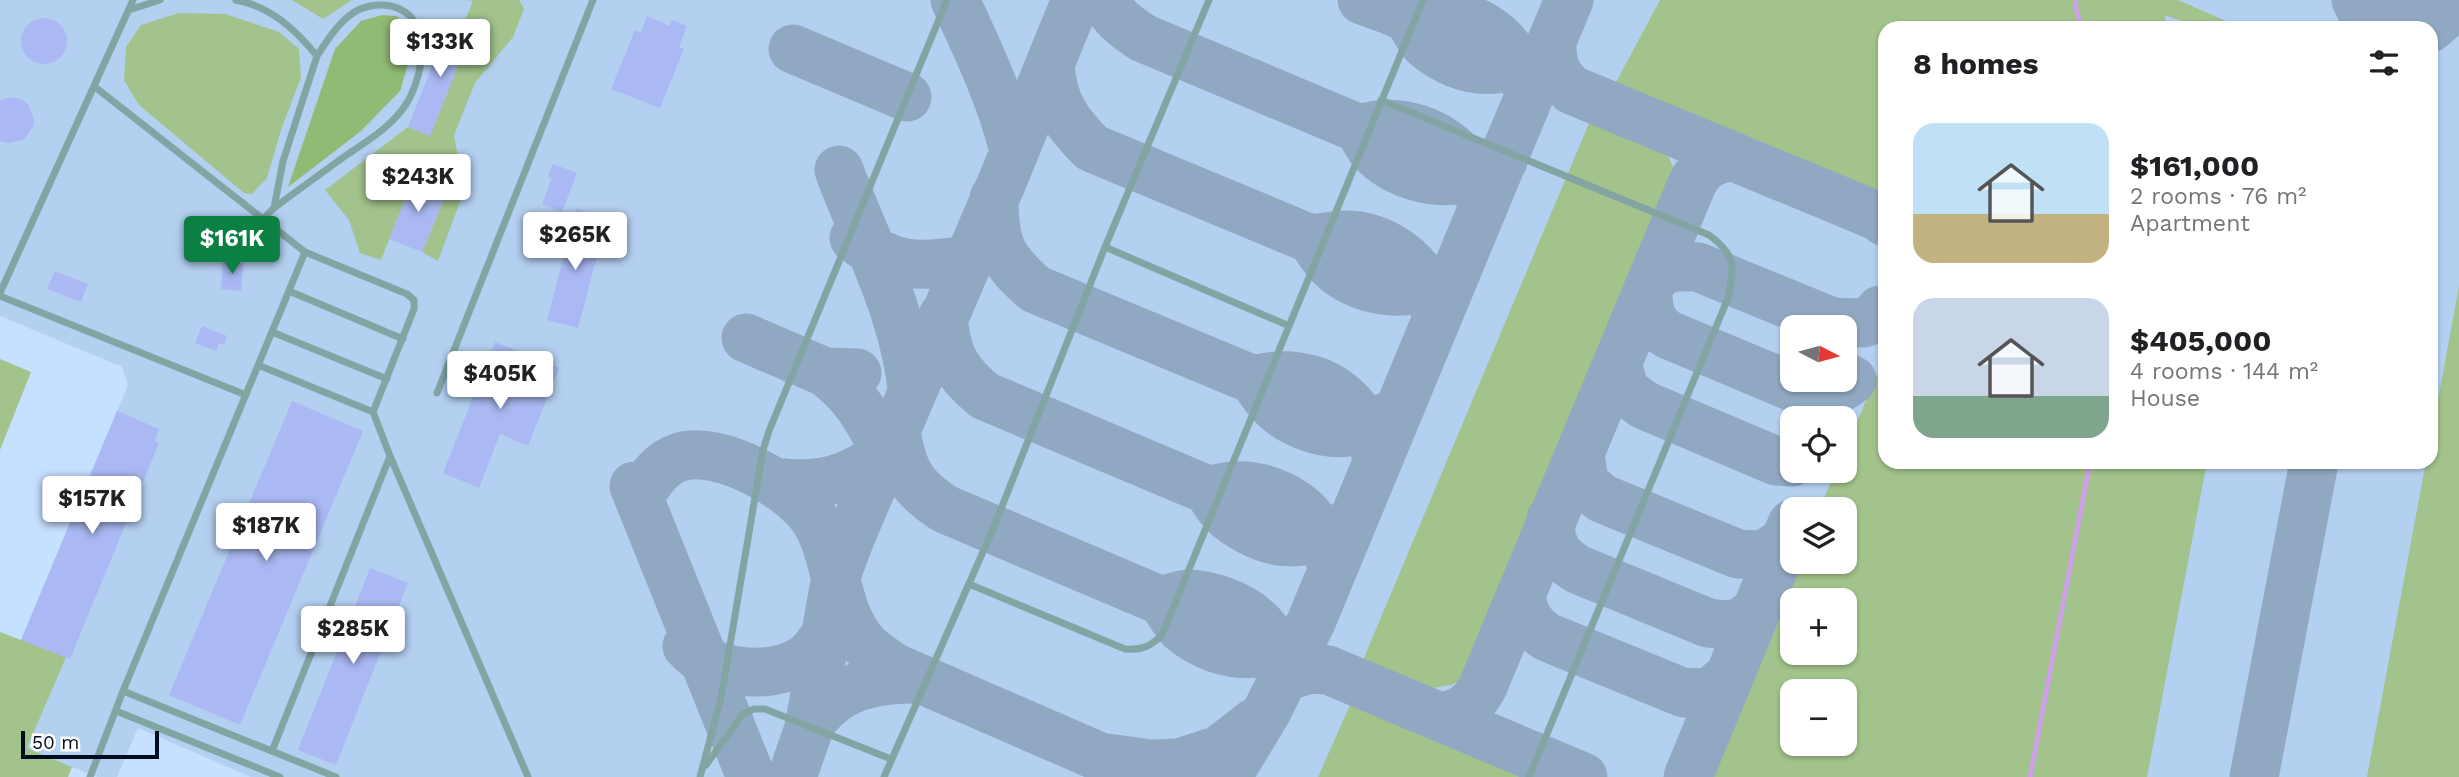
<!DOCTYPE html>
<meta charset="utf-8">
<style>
body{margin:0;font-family:"Work Sans",sans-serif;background:#f6f6f6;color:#202124;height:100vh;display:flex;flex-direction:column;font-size:26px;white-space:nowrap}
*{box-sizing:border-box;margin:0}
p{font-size:23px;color:#757577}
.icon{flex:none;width:38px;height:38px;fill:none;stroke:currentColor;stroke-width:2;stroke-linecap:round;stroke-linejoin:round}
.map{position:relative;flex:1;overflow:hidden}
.drawer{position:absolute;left:1878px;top:21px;width:560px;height:448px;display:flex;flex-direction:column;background:#fff;border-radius:21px;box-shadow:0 2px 5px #0004}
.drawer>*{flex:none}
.needle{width:46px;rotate:96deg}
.buttons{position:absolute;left:1780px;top:315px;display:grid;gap:14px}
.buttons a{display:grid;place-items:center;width:77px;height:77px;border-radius:14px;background:#fff;box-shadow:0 2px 5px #0004;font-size:35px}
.scale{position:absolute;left:21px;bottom:18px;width:138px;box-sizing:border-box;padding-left:7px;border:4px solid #010d1e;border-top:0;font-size:19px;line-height:24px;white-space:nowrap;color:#010d1e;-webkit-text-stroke:5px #fefefe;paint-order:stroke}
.price{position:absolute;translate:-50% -60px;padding:0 16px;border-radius:7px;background:#fff;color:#222;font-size:23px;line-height:46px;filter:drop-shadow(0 2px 4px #0008)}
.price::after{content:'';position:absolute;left:50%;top:42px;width:21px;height:16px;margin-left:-10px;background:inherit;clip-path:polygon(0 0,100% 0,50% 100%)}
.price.current{background:#0b8043;color:#fff}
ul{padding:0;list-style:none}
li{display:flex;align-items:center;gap:21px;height:175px;padding:0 35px}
li span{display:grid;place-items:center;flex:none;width:196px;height:140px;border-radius:21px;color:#555}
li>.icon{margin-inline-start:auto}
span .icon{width:84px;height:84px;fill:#fffc;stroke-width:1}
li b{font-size:30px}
h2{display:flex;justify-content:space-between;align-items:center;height:84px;padding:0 35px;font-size:30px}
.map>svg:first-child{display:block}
</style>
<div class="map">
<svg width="2459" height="777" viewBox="0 0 2459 777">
<rect width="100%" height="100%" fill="#c6e0ff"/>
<path fill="#b4d0f1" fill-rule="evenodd" d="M 0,0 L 2459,0 L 2459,777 L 251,777 L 138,728 L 117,777 L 97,777 L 27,749 L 65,657 L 21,640 L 128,385 L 122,367 L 0,316 ZM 1885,28 L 2431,28 L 2431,462 L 1885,462 ZM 1792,327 L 1844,327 L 1844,380 L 1792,380 ZM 1792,418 L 1844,418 L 1844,471 L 1792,471 ZM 1792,509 L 1844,509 L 1844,562 L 1792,562 ZM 1792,600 L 1844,600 L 1844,653 L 1792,653 ZM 1792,691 L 1844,691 L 1844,744 L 1792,744 Z"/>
<path fill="#a2c38b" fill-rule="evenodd" d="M 292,0 L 352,0 L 323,19 Z
M 466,0 L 519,0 L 524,9 L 513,37 L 475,83 L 454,135 L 464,191 L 438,261 L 422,252 L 448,189 L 415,175 L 381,260 L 360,253 L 349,220 L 325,190 L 408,127 L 430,136 L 472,30 L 463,26 L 473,1 Z
M 1660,0 L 2178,0 L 2242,28 L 2203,28 L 2164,15 L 2168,28 L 1885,28 L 1885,195 L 1614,86 Z
M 179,13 L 225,14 L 279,32 L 299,49 L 301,77 L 281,130 L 267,178 L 252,194 L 244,193 L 139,105 L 124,80 L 126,47 L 141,25 Z
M 1606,116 L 1641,128 L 1663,145 L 1675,171 L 1672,201 L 1483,652 L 1469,673 L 1452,685 L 1425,689 L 1371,667 L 1363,660 L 1590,121 Z
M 2459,286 L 2459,777 L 2367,777 L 2426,462 L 2431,462 L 2431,438 Z
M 1885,356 L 1885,462 L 2207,462 L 2147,777 L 1705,777 L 1797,562 L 1844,562 L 1844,509 L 1819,509 L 1836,471 L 1844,471 L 1845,450 ZM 1792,600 L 1844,600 L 1844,653 L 1792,653 ZM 1792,691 L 1844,691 L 1844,744 L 1792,744 Z
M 0,359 L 31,372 L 0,450 Z
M 0,632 L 66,657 L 27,748 L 72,767 L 68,777 L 0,777 Z
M 1353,698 L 1547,777 L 1318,777 Z"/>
<path fill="#91ba74" d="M 382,15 L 396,16 L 406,25 L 413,48 L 400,91 L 361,131 L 288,187 L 335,49 L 361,21 Z"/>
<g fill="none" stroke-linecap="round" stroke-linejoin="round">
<path stroke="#cda1e5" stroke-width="5" d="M 2076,0 L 2075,6 L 2082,28
M 2030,777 L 2090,462"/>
<path stroke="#91a8c2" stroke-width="49" d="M 955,0 C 978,50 1001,98 1014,151
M 1105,0 C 1112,17 1128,28 1143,38 L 1360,129 C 1363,136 1367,143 1371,149 C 1396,176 1439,188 1473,176 C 1483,172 1493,166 1503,161
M 1362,0 C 1374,5 1397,11 1407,19 C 1414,25 1418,38 1426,45 C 1466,78 1507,76 1550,49
M 2356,0 L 2370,28
M 1408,20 C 1442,4 1490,20 1510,51 C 1519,63 1523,77 1528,91
M 2395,28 L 2401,0
M 2430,28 L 2446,14 L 2459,8
M 1552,45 C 1552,65 1556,76 1572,90 L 1877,216 L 1885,222
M 793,49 L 907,97
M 1050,65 C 1053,103 1065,121 1092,148 L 1311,239 C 1317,246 1321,255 1327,261 C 1350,288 1395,298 1428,286 C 1438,283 1448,276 1457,271
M 1360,129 C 1398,116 1442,131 1466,163 C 1475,174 1477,190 1481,204
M 839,170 C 866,243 904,311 912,389
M 994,198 C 994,245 1001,259 1035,289 L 1254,380 C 1259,387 1264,396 1270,402 C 1287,422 1323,436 1349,432 C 1368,429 1383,419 1399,410
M 854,238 C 893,269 920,267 967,260
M 1311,239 C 1322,238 1333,235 1344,235 C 1377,234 1413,256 1427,286 C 1431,294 1433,304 1435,312
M 1652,281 L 1661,272 L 1674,267 L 1698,267 L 1832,322 L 1863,323 L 1872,320 L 1880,310
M 1648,290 C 1648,310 1650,324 1669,335 L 1807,393 C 1825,393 1838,392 1852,380
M 943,316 C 946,354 955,372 985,396 L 1208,490 C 1212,496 1216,503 1220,508 C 1226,517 1236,523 1245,528 C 1286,552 1314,542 1352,522
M 746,338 L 825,372 L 857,373
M 1617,364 L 1625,391 L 1644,405 L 1776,461 L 1792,462
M 1254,380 C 1293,369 1331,379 1356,411 C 1361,416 1366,422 1369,428 C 1373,437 1374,446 1376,455
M 895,428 C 903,470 908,485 945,509 L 1162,601 C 1168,609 1174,621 1181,628 C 1200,645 1231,657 1257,653 C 1274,651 1289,643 1304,636
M 1580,454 L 1584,482 L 1601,498 L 1738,554 L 1764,555 L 1785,541
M 775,482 C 820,488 848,480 885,453 C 870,420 855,394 825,372
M 634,486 L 751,777
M 1208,490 C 1217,489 1226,486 1235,486 C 1264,484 1299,500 1315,524 C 1323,536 1327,551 1331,564
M 639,498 C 649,481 660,463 680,457 C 720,445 793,486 815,520 C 839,559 833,609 864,644 C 872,653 884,660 893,667 L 1100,757 L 1151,764 L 1179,763 L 1219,750 L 1255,722
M 1551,519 L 1551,537 L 1557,552 L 1566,561 L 1577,569 L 1708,623 C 1731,626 1741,626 1757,609
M 1521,594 C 1523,614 1530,626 1547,637 L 1684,693 L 1711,692 L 1730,675
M 1162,601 C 1171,598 1180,594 1189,594 C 1211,595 1240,605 1256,620 C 1272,633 1279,654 1286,673
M 687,646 C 713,675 767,679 800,662 C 812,656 819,645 826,634
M 1284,677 L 1310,669 L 1328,670 L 1583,777
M 1441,717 C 1463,713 1473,705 1483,686 L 1692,184 C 1701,166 1712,160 1733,156
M 809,726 C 836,686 874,678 919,679
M 792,777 L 809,728 L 836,576 L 851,536 L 1002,182 L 1076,0
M 1227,777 L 1267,711 L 1311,622 L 1569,0
M 1688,777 L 1792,524
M 2254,777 L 2314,462"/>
</g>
<path fill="#aab9f3" d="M 647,16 L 670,26 L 672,20 L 687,26 L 679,47 L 684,49 L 660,108 L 611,89 L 635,30 L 641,32 Z
M21 41a23 23 0 1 1 46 0a23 23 0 1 1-46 0Z
M 450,21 L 472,30 L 430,136 L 408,127 Z
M 12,97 L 21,99 L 28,104 L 34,119 L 33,127 L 24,140 L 8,143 L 0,141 L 0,100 Z
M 553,164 L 577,173 L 562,212 L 542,204 L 552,178 L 548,177 Z
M 415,175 L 448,188 L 422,252 L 389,239 Z
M 576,209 L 597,214 L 590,238 L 601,241 L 578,328 L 547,320 Z
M 223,261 L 243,263 L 241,291 L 221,289 Z
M 55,271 L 88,284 L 81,302 L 47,289 Z
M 202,326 L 227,336 L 224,345 L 219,343 L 216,351 L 195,343 Z
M 495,342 L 559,368 L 528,446 L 500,434 L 479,488 L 443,473 Z
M 292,401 L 363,431 L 240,725 L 169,695 Z
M 117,411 L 159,429 L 155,441 L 159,443 L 70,659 L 21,640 Z
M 370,568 L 408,583 L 336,765 L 298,750 Z"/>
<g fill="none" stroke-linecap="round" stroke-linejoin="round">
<path stroke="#82a5a3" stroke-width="7" d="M 236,0 C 271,7 295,29 317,56 L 283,161 L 274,208 L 263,219
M 129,10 L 160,0
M 95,87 L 305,252 L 407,294 L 414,300 L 414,309 L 373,412
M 1381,100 L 1709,235 C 1737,255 1734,267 1728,298 L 1529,777
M 274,208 C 298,190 323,172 348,154 C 369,140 395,124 408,101 C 424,72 434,16 391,6 C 381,4 370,5 360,9 C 341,18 328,39 317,56
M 1105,247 L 1287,325
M 289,291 L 403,339
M 0,293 L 133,0
M 0,296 L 246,395
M 272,332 L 387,379
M 258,365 L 373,412 L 390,456 L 528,777
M 437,393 L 593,0
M 969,584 L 1125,649 C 1142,650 1150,647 1162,635 L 1423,0
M 123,691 L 336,777
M 116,711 L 280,777
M 272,751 L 390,456
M 706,765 L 743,714 L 754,709 L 765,709 L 891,759
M 90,777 L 123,691 L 305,252
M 700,777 L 721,698 L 763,450 L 769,431 L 947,0
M 884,777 L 993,529 L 1105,247 L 1209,0"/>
</g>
</svg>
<div class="buttons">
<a><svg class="needle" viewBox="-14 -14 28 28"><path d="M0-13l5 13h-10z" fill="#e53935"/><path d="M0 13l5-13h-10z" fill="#757577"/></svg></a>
<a><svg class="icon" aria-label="locate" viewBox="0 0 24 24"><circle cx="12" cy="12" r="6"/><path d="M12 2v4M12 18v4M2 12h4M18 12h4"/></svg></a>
<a><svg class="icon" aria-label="layers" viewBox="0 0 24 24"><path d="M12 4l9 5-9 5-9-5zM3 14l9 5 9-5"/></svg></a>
<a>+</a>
<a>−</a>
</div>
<div class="scale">50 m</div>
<b class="price" style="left:440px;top:79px">$133K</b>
<b class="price" style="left:418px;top:214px">$243K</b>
<b class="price" style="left:575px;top:272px">$265K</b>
<b class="price current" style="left:232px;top:276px">$161K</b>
<b class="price" style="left:500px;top:411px">$405K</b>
<b class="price" style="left:92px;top:536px">$157K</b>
<b class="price" style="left:266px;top:563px">$187K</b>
<b class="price" style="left:353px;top:666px">$285K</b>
<section class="drawer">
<h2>8 homes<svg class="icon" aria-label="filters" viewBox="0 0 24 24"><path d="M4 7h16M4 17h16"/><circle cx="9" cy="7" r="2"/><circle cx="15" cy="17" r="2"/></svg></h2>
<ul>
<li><span style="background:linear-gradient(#bfe0f5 65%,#c2b280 0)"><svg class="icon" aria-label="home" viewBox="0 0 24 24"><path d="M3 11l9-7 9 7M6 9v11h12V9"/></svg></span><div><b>$161,000</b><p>2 rooms · 76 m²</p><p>Apartment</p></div></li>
<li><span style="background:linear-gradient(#c9d6e8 70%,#7fa58c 0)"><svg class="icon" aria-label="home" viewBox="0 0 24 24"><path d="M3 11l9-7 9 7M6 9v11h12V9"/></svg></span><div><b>$405,000</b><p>4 rooms · 144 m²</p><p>House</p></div></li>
</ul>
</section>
</div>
